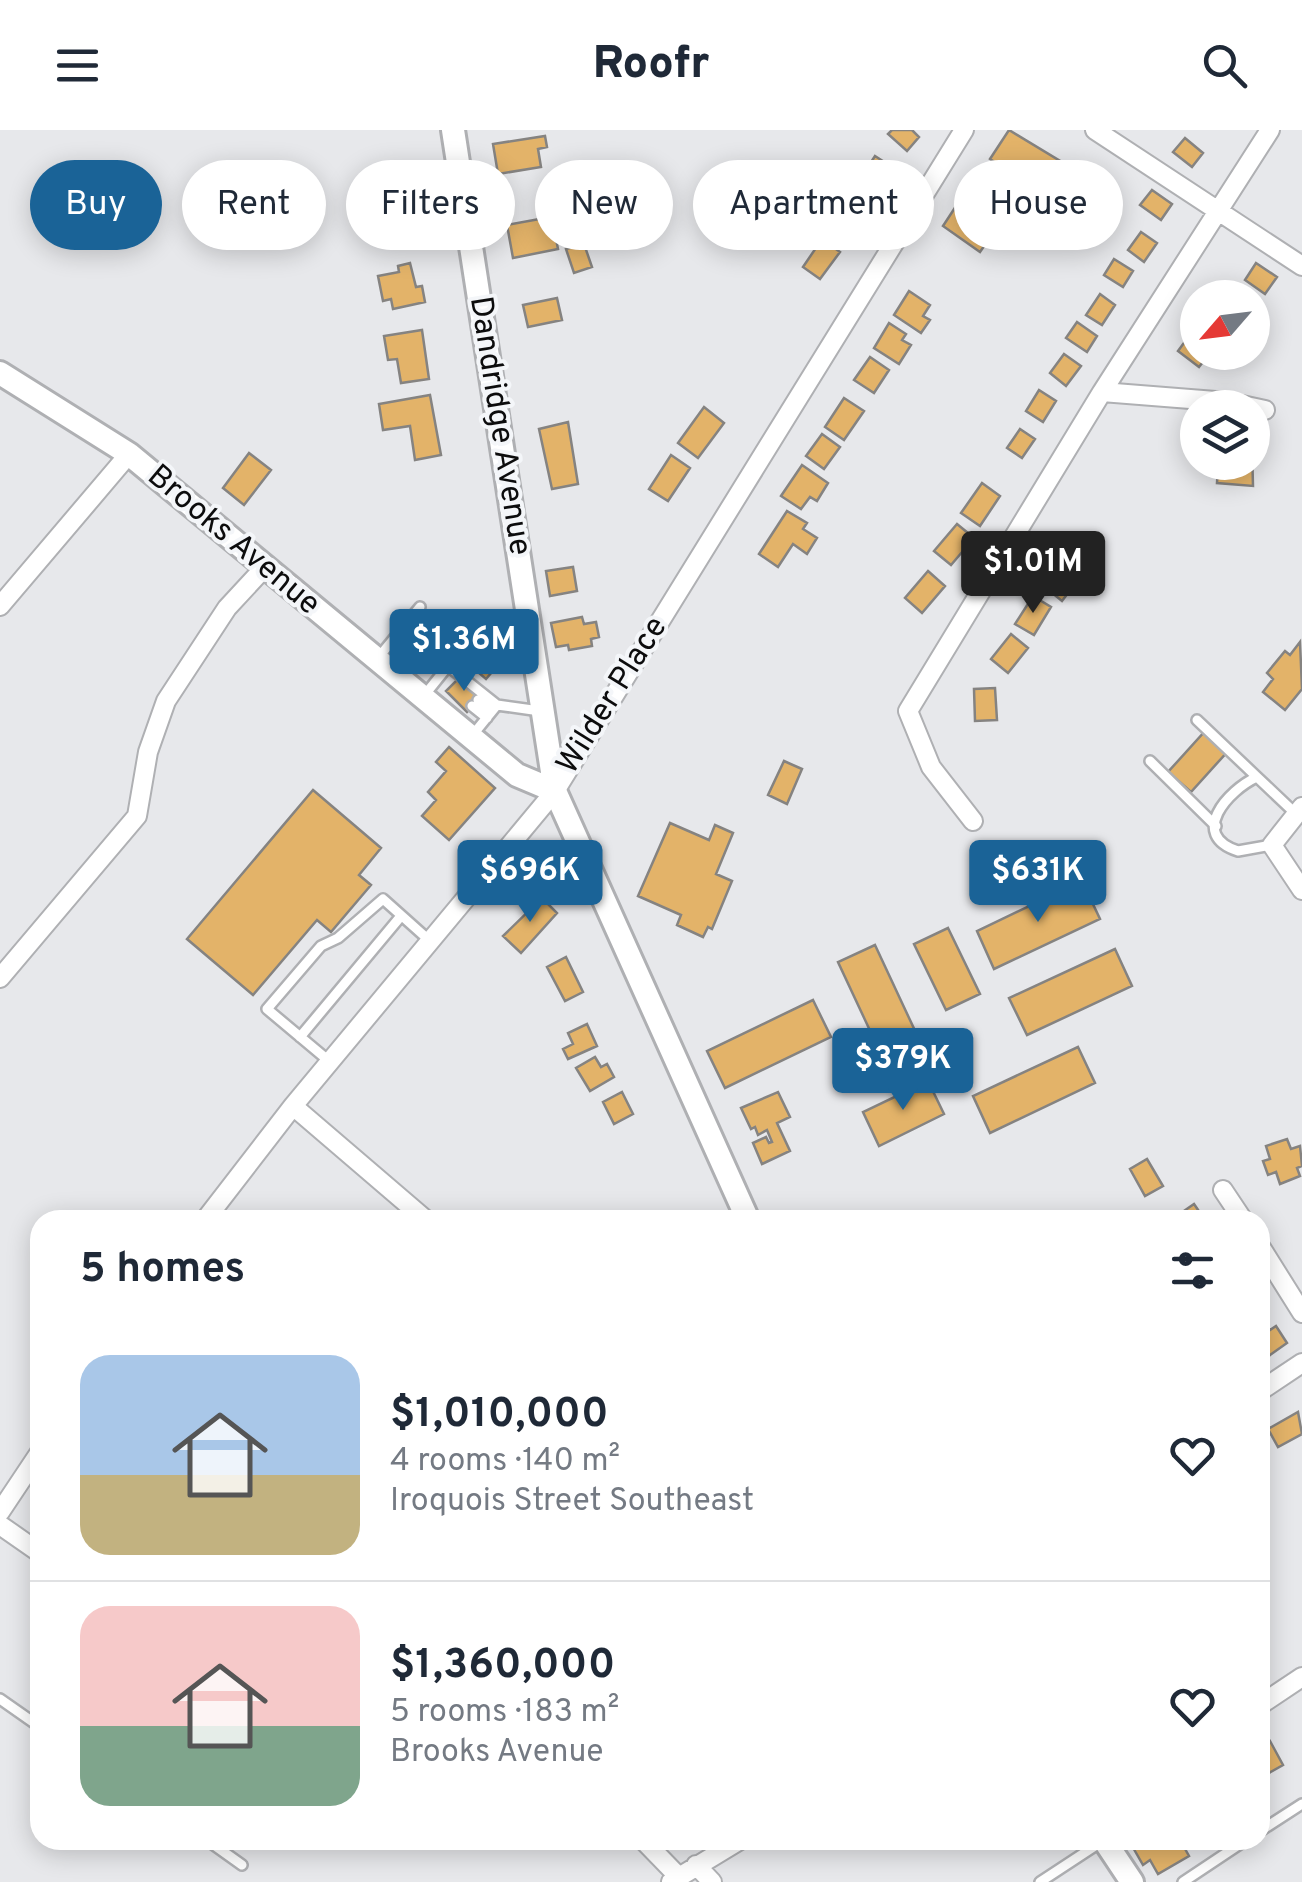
<!DOCTYPE html>
<meta charset="utf-8">
<style>
body{margin:0;font-family:Overpass,sans-serif;background:#f2f2f3;color:#1f2937;height:100vh;display:flex;flex-direction:column;font-size:38px;white-space:nowrap}
*{box-sizing:border-box;margin:0}
p{font-size:32px;color:#747a83}
.icon{flex:none;width:55px;height:55px;fill:none;stroke:currentColor;stroke-width:2;stroke-linecap:round;stroke-linejoin:round}
.map{position:relative;flex:1;overflow:hidden}
.side{position:absolute;left:30px;top:1080px;width:1240px;height:640px;display:flex;flex-direction:column;background:#fff;border-radius:30px;box-shadow:0 5px 25px #0003}
.side>*{flex:none}
.banner{position:absolute;left:30px;top:30px;width:1242px;height:90px;display:flex;gap:20px}
.needle{width:65px;rotate:242deg}
.buttons{position:absolute;left:1180px;top:150px;display:grid;gap:20px}
.buttons a{display:grid;place-items:center;width:90px;height:90px;border-radius:50%;background:#fff;box-shadow:0 5px 25px #0003;font-size:50px}
.price{position:absolute;translate:-50% -85px;padding:0 22px;border-radius:10px;background:#1a6397;color:#fff;font-size:32px;line-height:65px;filter:drop-shadow(0 2px 5px #0008)}
.price::after{content:'';position:absolute;left:50%;top:60px;width:30px;height:22px;margin-left:-15px;background:inherit;clip-path:polygon(0 0,100% 0,50% 100%)}
.price.on{background:#222;color:#fff}
ul{padding:0;list-style:none}
li{display:flex;align-items:center;gap:30px;height:250px;padding:0 50px}
li+li{border-top:2px solid #e0e1e3}
li span{display:grid;place-items:center;flex:none;width:280px;height:200px;border-radius:30px;color:#555}
li>.icon{margin-inline-start:auto}
span .icon{width:120px;height:120px;fill:#fffc;stroke-width:1}
li b{font-size:42px}
h2{display:flex;justify-content:space-between;align-items:center;height:120px;padding:0 50px;font-size:42px}
.pill{padding:0 35px;border-radius:45px;background:#fff;box-shadow:0 5px 25px #0003;font-size:35px;line-height:90px}
.pill.on{background:#1a6397;color:#fff}
header{display:flex;justify-content:space-between;align-items:center;height:130px;padding:0 50px;background:#fff;font-size:45px;font-weight:800}
.map>svg:first-child{display:block}
</style>
<header><svg class="icon" aria-label="menu" viewBox="0 0 24 24"><path d="M4 6h16M4 12h16M4 18h16"/></svg>Roofr<svg class="icon" aria-label="search" viewBox="0 0 24 24"><circle cx="10" cy="10" r="6"/><path d="M15 15l6 6"/></svg></header>
<div class="map">
<svg width="1302" height="1752" viewBox="0 0 1302 1752">
<rect width="100%" height="100%" fill="#e7e8eb"/>
<path fill="#e3b369" stroke="#858381" stroke-width="2.5" d="M 892,0 L 912,0 L 919,7 L 907,21 L 888,4 Z
M 1009,0 L 1075,40 L 1054,72 L 990,29 Z
M 545,6 L 547,17 L 538,19 L 541,37 L 498,44 L 493,14 Z
M 1185,8 L 1203,23 L 1192,37 L 1173,22 Z
M 875,26 L 903,44 L 890,64 L 862,46 Z
M 274,40 L 294,55 L 262,97 L 242,82 Z
M 851,57 L 876,74 L 860,97 L 835,79 Z
M 1152,60 L 1172,74 L 1161,90 L 1140,75 Z
M 960,70 L 998,96 L 980,122 L 943,96 Z
M 545,88 L 546,95 L 553,93 L 558,119 L 513,128 L 507,95 Z
M 1141,102 L 1157,113 L 1144,132 L 1128,120 Z
M 822,109 L 840,122 L 820,149 L 803,137 Z
M 584,114 L 592,137 L 574,143 L 566,119 Z
M 1114,129 L 1133,141 L 1123,157 L 1104,145 Z
M 410,133 L 416,157 L 422,156 L 425,172 L 393,179 L 391,169 L 383,171 L 378,146 L 399,142 L 398,136 Z
M 1256,133 L 1277,147 L 1265,164 L 1245,150 Z
M 909,161 L 930,175 L 923,186 L 930,190 L 921,203 L 894,185 Z
M 1100,164 L 1115,175 L 1102,195 L 1086,185 Z
M 557,168 L 562,190 L 528,197 L 523,175 Z
M 1077,192 L 1097,206 L 1087,222 L 1066,208 Z
M 889,193 L 906,204 L 902,210 L 911,215 L 899,234 L 874,218 Z
M 422,200 L 429,249 L 401,253 L 397,229 L 388,230 L 384,206 Z
M 1189,206 L 1198,213 L 1198,222 L 1210,223 L 1199,237 L 1178,221 Z
M 1064,224 L 1081,236 L 1066,256 L 1050,243 Z
M 870,227 L 889,240 L 874,263 L 854,250 Z
M 1039,260 L 1056,271 L 1043,292 L 1026,281 Z
M 430,265 L 441,325 L 415,330 L 410,296 L 383,300 L 379,274 Z
M 844,268 L 864,281 L 844,310 L 825,297 Z
M 704,277 L 724,293 L 698,328 L 678,313 Z
M 568,292 L 578,354 L 552,359 L 539,299 Z
M 1020,299 L 1035,309 L 1022,328 L 1007,318 Z
M 822,304 L 840,317 L 824,339 L 806,326 Z
M 1252,317 L 1253,356 L 1217,353 L 1218,336 L 1210,332 L 1252,332 Z
M 249,323 L 271,340 L 244,375 L 223,358 Z
M 671,325 L 690,338 L 668,371 L 649,359 Z
M 802,335 L 828,353 L 817,371 L 810,367 L 801,379 L 781,366 Z
M 982,353 L 1000,366 L 980,396 L 961,383 Z
M 787,381 L 807,393 L 803,399 L 817,408 L 807,424 L 793,414 L 778,437 L 759,424 Z
M 957,394 L 974,408 L 951,435 L 934,421 Z
M 573,437 L 577,461 L 550,466 L 546,441 Z
M 1053,437 L 1075,454 L 1062,471 L 1040,453 Z
M 928,441 L 945,456 L 922,483 L 905,468 Z
M 1033,466 L 1051,477 L 1034,505 L 1015,494 Z
M 466,486 L 494,511 L 489,516 L 503,529 L 486,549 L 443,512 Z
M 582,487 L 584,494 L 596,492 L 599,507 L 591,509 L 592,516 L 569,520 L 568,515 L 556,517 L 551,493 Z
M 1011,504 L 1028,518 L 1008,543 L 991,529 Z
M 1300,512 L 1302,559 L 1285,580 L 1263,562 L 1273,549 L 1267,543 L 1285,521 L 1290,525 Z
M 460,547 L 481,568 L 467,582 L 446,561 Z
M 995,558 L 997,590 L 975,591 L 974,559 Z
M 1206,600 L 1229,620 L 1191,662 L 1168,642 Z
M 449,617 L 495,658 L 449,710 L 422,686 L 436,670 L 428,662 L 446,641 L 436,632 Z
M 784,631 L 802,639 L 787,674 L 768,665 Z
M 313,660 L 381,718 L 359,745 L 371,755 L 331,802 L 317,790 L 253,865 L 187,809 Z
M 670,693 L 709,710 L 715,695 L 733,703 L 716,744 L 732,751 L 712,799 L 708,797 L 703,807 L 677,795 L 681,785 L 638,766 Z
M 1082,751 L 1100,789 L 994,839 L 977,801 Z
M 542,768 L 557,783 L 521,823 L 503,806 Z
M 948,798 L 980,864 L 946,880 L 914,814 Z
M 875,815 L 924,920 L 887,937 L 838,832 Z
M 1115,819 L 1132,856 L 1027,905 L 1009,868 Z
M 566,827 L 583,862 L 565,871 L 547,837 Z
M 813,870 L 831,907 L 725,958 L 707,921 Z
M 587,894 L 597,916 L 568,929 L 563,919 L 573,914 L 568,903 Z
M 1078,917 L 1095,953 L 990,1003 L 973,966 Z
M 595,927 L 601,937 L 607,934 L 614,947 L 590,961 L 576,938 Z
M 928,951 L 944,984 L 879,1016 L 863,982 Z
M 622,962 L 633,984 L 614,994 L 603,972 Z
M 778,962 L 790,987 L 777,993 L 790,1021 L 762,1034 L 753,1013 L 766,1007 L 769,1013 L 772,1012 L 767,1000 L 758,1005 L 755,997 L 751,999 L 741,978 Z
M 1287,1009 L 1291,1019 L 1300,1016 L 1302,1036 L 1297,1038 L 1300,1046 L 1280,1054 L 1276,1042 L 1268,1045 L 1263,1031 L 1270,1029 L 1266,1016 Z
M 1147,1029 L 1163,1056 L 1145,1066 L 1130,1039 Z
M 1194,1074 L 1205,1090 L 1171,1090 Z
M 1260,1185 L 1270,1200 L 1276,1196 L 1287,1213 L 1263,1230 Z
M 1298,1282 L 1302,1304 L 1278,1317 L 1268,1299 Z
M 1270,1611 L 1283,1635 L 1260,1648 L 1260,1616 Z
M 1138,1710 L 1180,1710 L 1189,1726 L 1158,1744 L 1150,1730 L 1143,1735 L 1131,1714 Z"/>
<g fill="none" stroke-linecap="round" stroke-linejoin="round">
<g stroke="#afb0b3" stroke-width="14">
<path id="service" d="M 378,528 L 420,477
M 423,567 L 448,536 L 497,575
M 478,570 L 492,581
M 472,576 L 487,588
M 1197,590 L 1257,647
M 471,607 L 497,575 L 540,581
M 1150,631 L 1216,696
M 1272,715 L 1238,721 C 1188,705 1228,660 1257,647 L 1295,683
M 300,907 L 401,786
M 329,931 L 267,879 L 321,816 L 338,808 L 383,769 L 430,811
M 0,1569 L 40,1597
M 1260,1701 L 1302,1674
M 207,1710 L 242,1735
M 1040,1752 L 1104,1710
M 1183,1752 L 1246,1710"/>
</g>
<g stroke="#afb0b3" stroke-width="22">
<path id="minor" d="M 1095,0 L 1302,136
M 1102,262 L 1228,272 L 1265,280
M 0,476 L 129,324
M 1302,677 L 1272,715 L 1302,760
M 973,691 L 931,637 L 908,581 L 1102,262 L 1270,0
M 0,848 L 137,686 L 148,622 L 166,571 L 227,478 L 264,438
M 293,976 L 426,1090
M 1223,1060 L 1243,1090
M 205,1090 L 293,976 L 555,661 L 964,0
M 1260,1116 L 1302,1183
M 1260,1261 L 1302,1233
M 0,1382 L 40,1322
M 0,1395 L 40,1423
M 1260,1575 L 1302,1547
M 643,1710 L 677,1745
M 696,1735 L 712,1752
M 671,1752 L 740,1710"/>
</g>
<g stroke="#afb0b3" stroke-width="28">
<path id="tertiary" d="M 453,0 L 555,661 L 748,1090
M 0,243 L 129,324 L 517,645 L 555,661
M 1104,1710 L 1132,1752"/>
</g>
<use href="#service" stroke="#fff" stroke-width="9"/>
<use href="#minor" stroke="#fff" stroke-width="18"/>
<use href="#tertiary" stroke="#fff" stroke-width="22"/>
</g>
<g text-anchor="middle" dominant-baseline="central" stroke-width="8" stroke-linejoin="round" paint-order="stroke">
<g font-size="32" fill="#0c0c0d" stroke="#f4f6f9">
<text transform="translate(499 296) rotate(81)">Dandridge Avenue</text>
<text transform="translate(233 411) rotate(40)">Brooks Avenue</text>
<text transform="translate(613 566) rotate(-58)">Wilder Place</text>
</g>
</g>
</svg>
<div class="buttons">
<a><svg class="needle" viewBox="-14 -14 28 28"><path d="M0-13l5 13h-10z" fill="#e53935"/><path d="M0 13l5-13h-10z" fill="#747a83"/></svg></a>
<a><svg class="icon" aria-label="layers" viewBox="0 0 24 24"><path d="M12 4l9 5-9 5-9-5zM3 14l9 5 9-5"/></svg></a>
</div>
<b class="price on" style="left:1033px;top:486px">$1.01M</b>
<b class="price" style="left:464px;top:564px">$1.36M</b>
<b class="price" style="left:530px;top:795px">$696K</b>
<b class="price" style="left:1038px;top:795px">$631K</b>
<b class="price" style="left:903px;top:983px">$379K</b>
<div class="banner">
<a class="pill on">Buy</a>
<a class="pill">Rent</a>
<a class="pill">Filters</a>
<a class="pill">New</a>
<a class="pill">Apartment</a>
<a class="pill">House</a>
</div>
<section class="side">
<h2>5 homes<svg class="icon" aria-label="filters" viewBox="0 0 24 24"><path d="M4 7h16M4 17h16"/><circle cx="9" cy="7" r="2"/><circle cx="15" cy="17" r="2"/></svg></h2>
<ul>
<li><span style="background:linear-gradient(#a9c7e8 60%,#c2b280 0)"><svg class="icon" aria-label="home" viewBox="0 0 24 24"><path d="M3 11l9-7 9 7M6 9v11h12V9"/></svg></span><div><b>$1,010,000</b><p>4 rooms · 140 m²</p><p>Iroquois Street Southeast</p></div><svg class="icon" aria-label="heart" viewBox="0 0 24 24"><path d="M12 20l-8-8c-3-5 5-10 8-4 3-6 11-1 8 4z"/></svg></li>
<li><span style="background:linear-gradient(#f6c9c9 60%,#7fa58c 0)"><svg class="icon" aria-label="home" viewBox="0 0 24 24"><path d="M3 11l9-7 9 7M6 9v11h12V9"/></svg></span><div><b>$1,360,000</b><p>5 rooms · 183 m²</p><p>Brooks Avenue</p></div><svg class="icon" aria-label="heart" viewBox="0 0 24 24"><path d="M12 20l-8-8c-3-5 5-10 8-4 3-6 11-1 8 4z"/></svg></li>
</ul>
</section>
</div>
